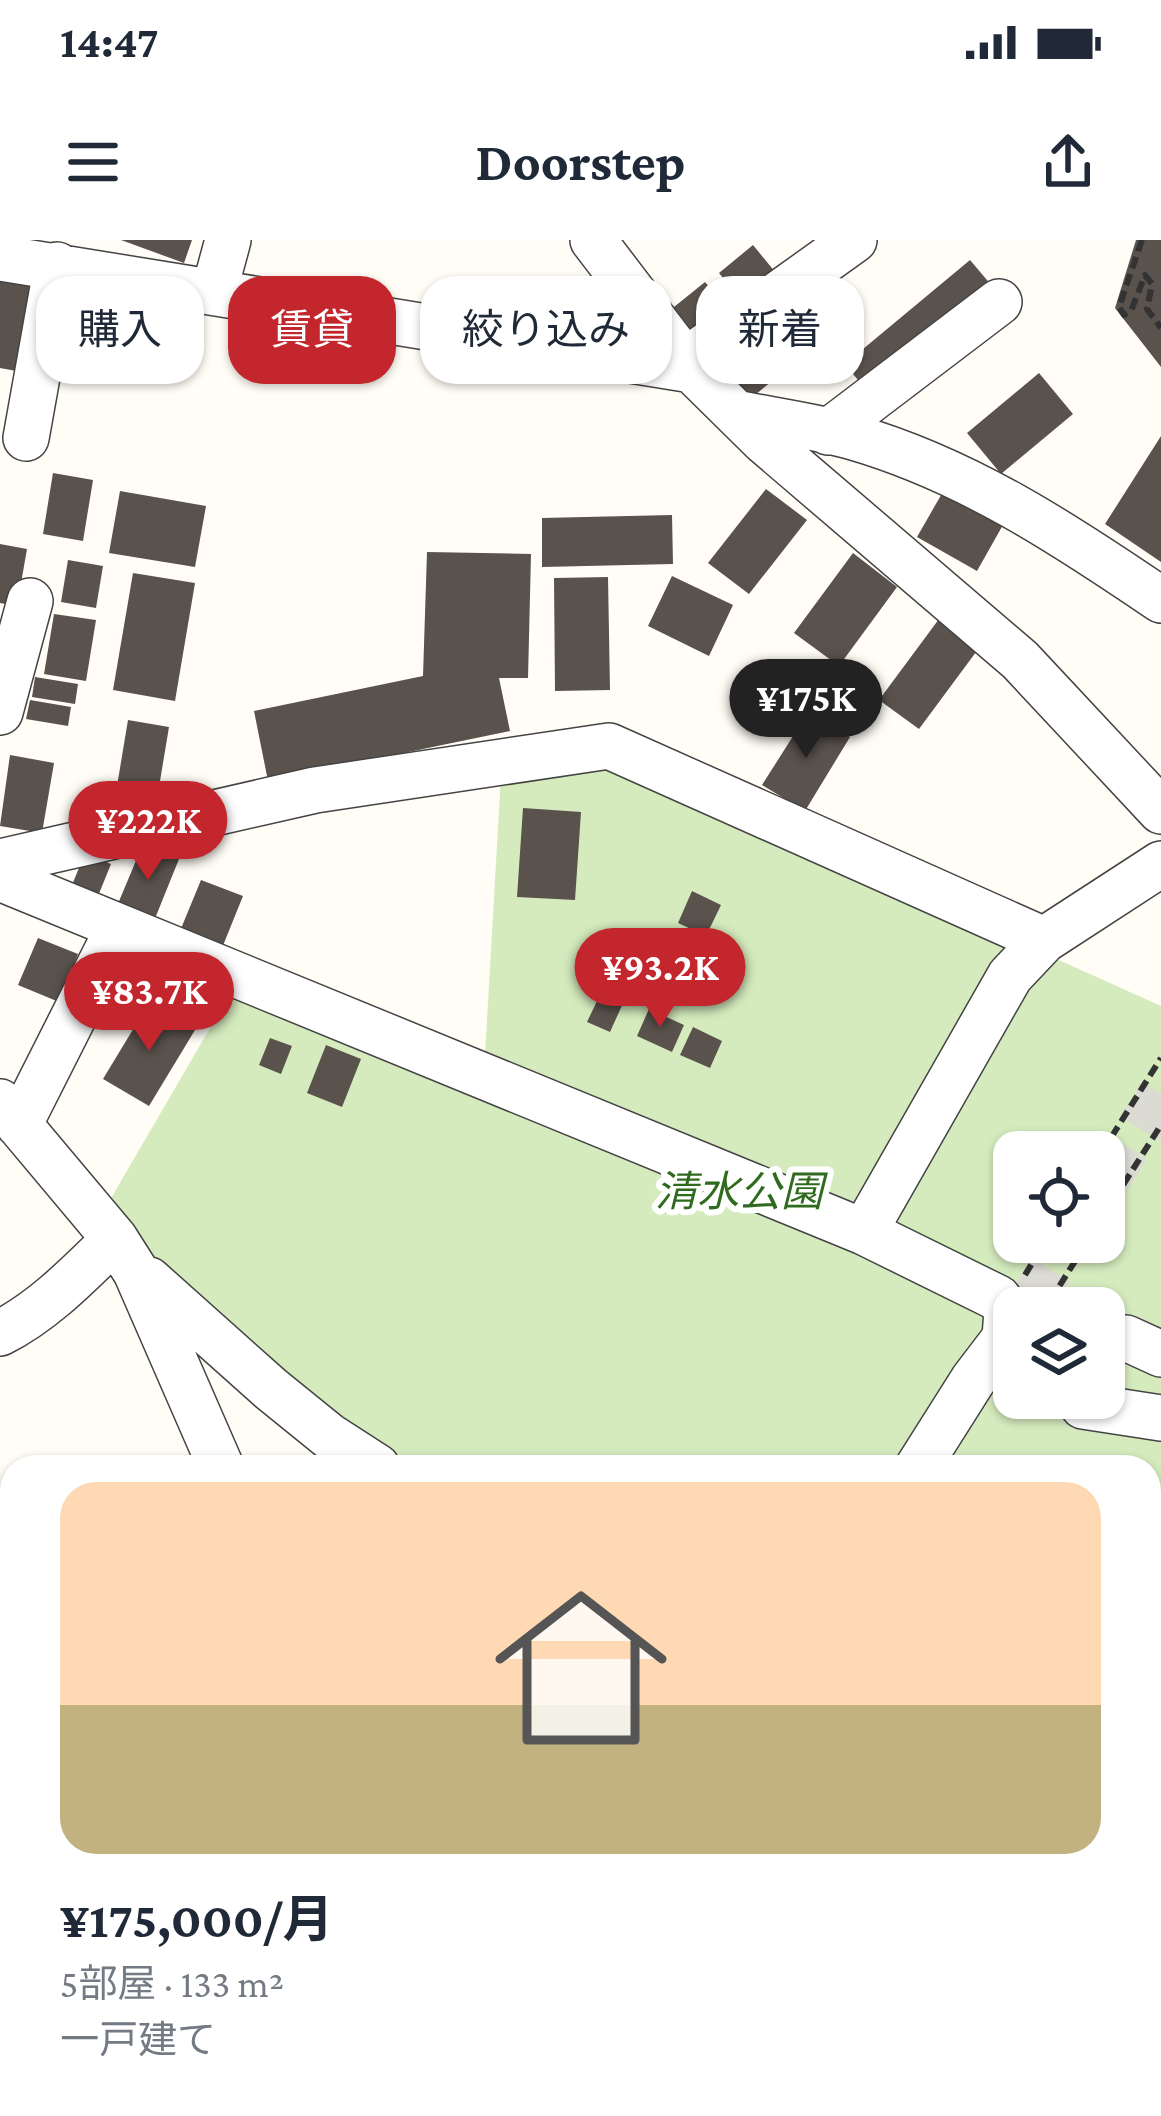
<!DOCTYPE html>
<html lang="ja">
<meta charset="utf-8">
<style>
body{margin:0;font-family:"Crimson Pro","Noto Sans JP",serif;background:#f2f2f3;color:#1f2937;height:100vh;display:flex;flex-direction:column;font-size:45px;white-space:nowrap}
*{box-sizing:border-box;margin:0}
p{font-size:39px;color:#747a83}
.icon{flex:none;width:66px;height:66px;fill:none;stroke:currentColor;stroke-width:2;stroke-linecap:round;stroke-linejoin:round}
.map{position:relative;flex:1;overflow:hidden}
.sheet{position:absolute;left:0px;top:1215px;width:1161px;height:663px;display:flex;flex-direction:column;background:#fff;border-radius:36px 36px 0 0;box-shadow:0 3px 9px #0004}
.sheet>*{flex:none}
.guide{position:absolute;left:36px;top:36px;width:1089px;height:108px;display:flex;gap:24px}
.controls{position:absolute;left:993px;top:891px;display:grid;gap:24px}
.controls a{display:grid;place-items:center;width:132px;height:132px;border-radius:24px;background:#fff;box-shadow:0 3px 9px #0004;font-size:60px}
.price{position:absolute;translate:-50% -102px;padding:0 27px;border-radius:42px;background:#c4262e;color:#fff;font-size:39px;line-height:78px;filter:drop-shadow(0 3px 6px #0008)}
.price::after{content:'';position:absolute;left:50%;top:72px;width:36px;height:27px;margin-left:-18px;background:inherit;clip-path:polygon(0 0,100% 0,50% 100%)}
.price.current{background:#222;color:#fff}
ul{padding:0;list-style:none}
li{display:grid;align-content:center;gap:24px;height:636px;padding:0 60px}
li+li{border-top:3px solid #e0e1e3}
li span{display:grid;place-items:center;height:372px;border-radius:36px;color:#555}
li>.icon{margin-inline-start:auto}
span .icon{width:216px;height:216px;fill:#fffc;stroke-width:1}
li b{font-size:51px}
.tag{padding:0 42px;border-radius:36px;background:#fff;box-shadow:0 3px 9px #0004;font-size:42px;line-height:108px}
.tag.current{background:#c4262e;color:#fff}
.status{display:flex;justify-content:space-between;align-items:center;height:84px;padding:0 60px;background:#fff;direction:ltr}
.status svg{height:33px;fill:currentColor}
header{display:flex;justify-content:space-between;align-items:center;height:156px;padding:0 60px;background:#fff;font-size:54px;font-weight:700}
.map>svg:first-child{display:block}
</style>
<div class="status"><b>14:47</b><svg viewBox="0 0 49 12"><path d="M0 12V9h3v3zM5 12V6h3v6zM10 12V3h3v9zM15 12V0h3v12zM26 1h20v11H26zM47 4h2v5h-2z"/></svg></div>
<header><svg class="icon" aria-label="menu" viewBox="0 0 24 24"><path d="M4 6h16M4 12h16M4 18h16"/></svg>Doorstep<svg class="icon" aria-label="share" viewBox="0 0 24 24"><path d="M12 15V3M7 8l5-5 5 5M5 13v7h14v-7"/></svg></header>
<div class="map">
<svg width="1161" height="1876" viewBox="0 0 1161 1876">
<rect width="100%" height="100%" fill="#fffdf5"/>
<path fill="#d5ebbd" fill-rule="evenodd" d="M 615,520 L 1161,766 L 1161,1876 L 1079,1876 L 1066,1866 L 1149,1866 L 1149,1227 L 388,1227 L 288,1154 L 103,972 L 231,752 L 483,850 L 501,535 ZM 1014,912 L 1104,912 L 1104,1002 L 1014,1002 ZM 1014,1068 L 1104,1068 L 1104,1158 L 1014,1158 Z"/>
<path fill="#5a524d" d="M 121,0 L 192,0 L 184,23 Z
M 1136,0 L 1161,0 L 1161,127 L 1115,68 Z
M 753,5 L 776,33 L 742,61 L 719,33 Z
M 970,20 L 992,46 L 866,150 L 845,124 Z
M 0,37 L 36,43 L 22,132 L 0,128 Z
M 705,42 L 727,68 L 691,98 L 669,71 Z
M 823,49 L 851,83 L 803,122 L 775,89 Z
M 758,98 L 785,130 L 748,161 L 721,128 Z
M 1039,133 L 1073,174 L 1001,234 L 967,193 Z
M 1161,196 L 1161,322 L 1105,284 Z
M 53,233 L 93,240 L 83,301 L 43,294 Z
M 948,243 L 1008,276 L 977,331 L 917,297 Z
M 766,249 L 807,280 L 749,354 L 708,323 Z
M 120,251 L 206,266 L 195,327 L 109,313 Z
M 672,275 L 673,324 L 542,327 L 542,278 Z
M 0,304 L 27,309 L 17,366 L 0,363 Z
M 427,312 L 531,314 L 528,438 L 499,438 L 510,491 L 268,541 L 254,471 L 423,436 Z
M 853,313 L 897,347 L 839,426 L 794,393 Z
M 68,320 L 103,326 L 96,368 L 61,362 Z
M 133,333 L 195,343 L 175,461 L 113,450 Z
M 672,336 L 733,365 L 709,416 L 648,386 Z
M 608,337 L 610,450 L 555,451 L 554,338 Z
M 54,374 L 96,380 L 86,441 L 44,434 Z
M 939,379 L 979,408 L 919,489 L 879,460 Z
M 35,437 L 78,444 L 75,464 L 32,457 Z
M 30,460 L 71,467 L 68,486 L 26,479 Z
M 809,471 L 850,497 L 805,571 L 762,545 Z
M 128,480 L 169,487 L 155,571 L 114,564 Z
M 10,515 L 54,523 L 42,593 L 0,586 Z
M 523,568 L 581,572 L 575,660 L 517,657 Z
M 143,604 L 179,619 L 154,681 L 117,666 Z
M 85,613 L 111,624 L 96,661 L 70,650 Z
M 201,640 L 243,656 L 222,708 L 180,691 Z
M 692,651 L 721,665 L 706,696 L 678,683 Z
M 38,698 L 78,714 L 59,762 L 18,745 Z
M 607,740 L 629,750 L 610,792 L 587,782 Z
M 149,763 L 195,790 L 149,866 L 103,839 Z
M 649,769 L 684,785 L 672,812 L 637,796 Z
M 693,787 L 722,801 L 710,828 L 680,815 Z
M 270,798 L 292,806 L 281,834 L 259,825 Z
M 326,805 L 361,819 L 342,867 L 307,853 Z"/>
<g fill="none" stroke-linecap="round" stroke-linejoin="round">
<path stroke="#dbdad3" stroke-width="45" stroke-dasharray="45 22" stroke-linecap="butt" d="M 1104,945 L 1161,854
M 1027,1068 L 1068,1002"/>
<g stroke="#444" stroke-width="48">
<path id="minor" d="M 593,0 L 692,130 L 764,201 L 1020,420 L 1161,571
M 0,18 L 692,130
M 214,52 L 228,0
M 685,121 L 854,0
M 736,173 C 775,181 815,186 853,197 C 967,230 1064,294 1161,360
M 828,192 L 999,62
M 26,198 L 57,25
M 0,472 L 30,361
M 0,622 L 315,550 L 609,506 L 1044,700 L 1010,736 L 864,992
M 0,638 L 864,992 L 998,1058 L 1007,1070 L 1005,1098 L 973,1140 L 918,1227
M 1044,700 L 1161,624
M 0,862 L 115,999 L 136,1032 L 221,1227
M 19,885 L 119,687
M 149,1040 L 271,1149 L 329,1196 L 377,1227
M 0,1093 C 44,1071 80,1033 115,999
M 1126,1098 L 1161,1114
M 1083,1166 L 1161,1178
M 0,1437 L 12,1450
M 0,1605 L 12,1597
M 1149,1712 L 1161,1702
M 616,1866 L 623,1876
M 1024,1866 L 1035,1876
M 474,1876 L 481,1866
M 516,1876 L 523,1866
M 560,1876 L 567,1866"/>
</g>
<path stroke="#333" stroke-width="6" stroke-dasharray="12 6" stroke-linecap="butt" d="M 1142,0 L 1119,67 L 1124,75 L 1131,71 L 1145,35 L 1152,44 L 1147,69 L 1161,88
M 1102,912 L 1161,818
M 1104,975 L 1161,885
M 1025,1035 L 1045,1002
M 1050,1061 L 1087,1002"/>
<use href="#minor" stroke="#fff" stroke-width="45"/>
</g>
<g text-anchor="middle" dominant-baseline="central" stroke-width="12" stroke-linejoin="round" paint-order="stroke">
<g font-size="42" font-style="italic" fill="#2f6b1f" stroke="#fff">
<text x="739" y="951">清水公園</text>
</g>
</g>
</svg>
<div class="controls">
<a><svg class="icon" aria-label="locate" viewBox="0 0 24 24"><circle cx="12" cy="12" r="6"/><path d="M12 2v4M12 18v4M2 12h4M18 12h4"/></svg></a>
<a><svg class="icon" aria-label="layers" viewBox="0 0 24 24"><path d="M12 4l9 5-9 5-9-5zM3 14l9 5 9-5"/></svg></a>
</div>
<b class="price current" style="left:806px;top:521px">¥175K</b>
<b class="price" style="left:148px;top:643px">¥222K</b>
<b class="price" style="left:660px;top:790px">¥93.2K</b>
<b class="price" style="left:149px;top:814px">¥83.7K</b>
<div class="guide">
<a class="tag">購入</a>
<a class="tag current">賃貸</a>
<a class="tag">絞り込み</a>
<a class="tag">新着</a>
</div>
<section class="sheet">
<ul>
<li><span style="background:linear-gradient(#ffd9b3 60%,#c2b280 0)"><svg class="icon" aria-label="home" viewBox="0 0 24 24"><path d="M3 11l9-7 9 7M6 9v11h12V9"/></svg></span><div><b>¥175,000/月</b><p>5部屋 · 133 m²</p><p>一戸建て</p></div></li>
</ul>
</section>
</div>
